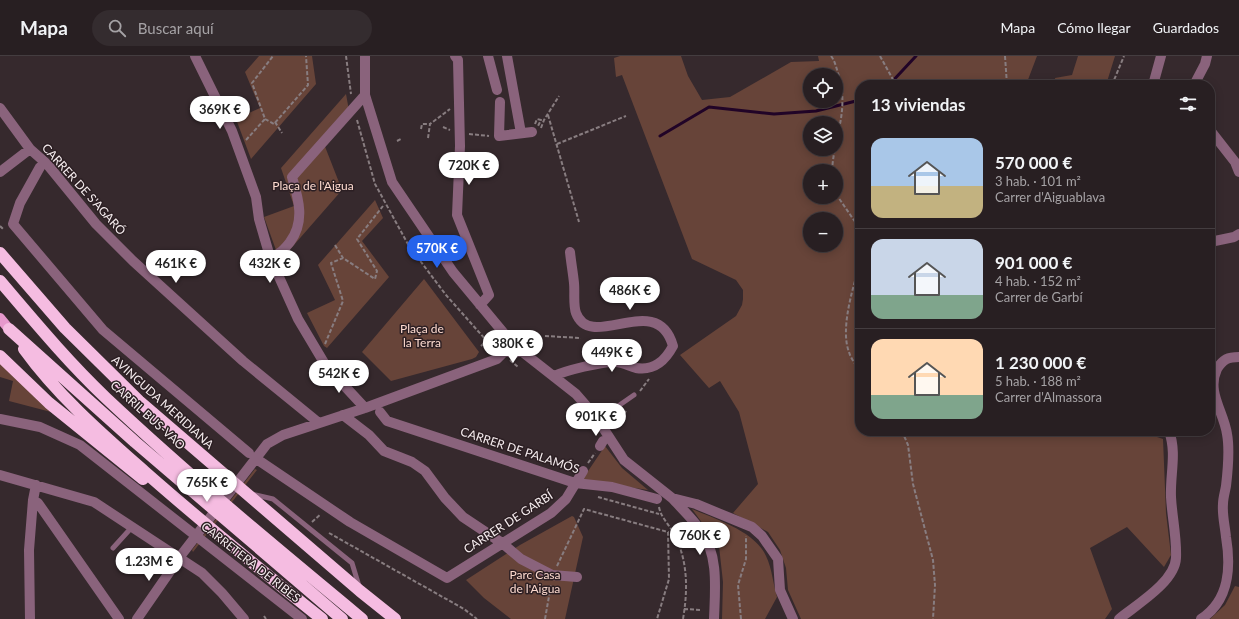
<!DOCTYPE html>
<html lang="es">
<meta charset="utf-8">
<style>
body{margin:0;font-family:Lato,sans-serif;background:#342c2f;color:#f1f3f6;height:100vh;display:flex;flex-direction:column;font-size:15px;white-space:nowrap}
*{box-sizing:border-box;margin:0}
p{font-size:13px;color:#a5a2a5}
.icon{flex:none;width:22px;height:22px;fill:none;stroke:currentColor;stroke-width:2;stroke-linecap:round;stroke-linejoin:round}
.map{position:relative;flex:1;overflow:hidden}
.details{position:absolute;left:855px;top:24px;width:360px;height:356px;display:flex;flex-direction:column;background:#281f22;border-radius:16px;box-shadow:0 2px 10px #0003,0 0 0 1px #443d40}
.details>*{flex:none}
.controls{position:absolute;left:803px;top:12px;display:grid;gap:8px}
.controls a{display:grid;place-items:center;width:40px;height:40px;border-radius:50%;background:#281f22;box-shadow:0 2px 10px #0003,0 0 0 1px #443d40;font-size:20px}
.price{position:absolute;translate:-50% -34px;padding:0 9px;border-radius:14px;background:#fff;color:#222;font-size:13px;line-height:26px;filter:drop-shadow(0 1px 2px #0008)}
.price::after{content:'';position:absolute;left:50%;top:24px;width:12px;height:9px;margin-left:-6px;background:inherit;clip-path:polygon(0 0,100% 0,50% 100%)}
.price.on{background:#2563eb;color:#fff}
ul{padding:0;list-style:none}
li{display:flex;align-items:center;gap:12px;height:100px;padding:0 16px}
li+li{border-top:1px solid #443d40}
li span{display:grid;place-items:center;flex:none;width:112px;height:80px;border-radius:12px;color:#555}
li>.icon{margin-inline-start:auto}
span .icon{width:48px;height:48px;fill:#fffc;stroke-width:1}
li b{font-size:17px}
h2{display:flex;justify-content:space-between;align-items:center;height:48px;padding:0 16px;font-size:17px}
header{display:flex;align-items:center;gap:24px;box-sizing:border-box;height:56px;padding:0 20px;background:#281f22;border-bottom:1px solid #443d40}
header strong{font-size:19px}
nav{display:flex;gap:22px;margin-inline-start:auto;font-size:14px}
.search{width:280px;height:36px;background:#342c2f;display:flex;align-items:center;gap:10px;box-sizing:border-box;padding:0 14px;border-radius:22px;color:#a5a2a5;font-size:15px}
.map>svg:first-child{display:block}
</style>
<header>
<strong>Mapa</strong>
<div class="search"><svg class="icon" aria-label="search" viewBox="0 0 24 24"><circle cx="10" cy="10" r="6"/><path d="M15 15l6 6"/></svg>Buscar aquí</div>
<nav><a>Mapa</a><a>Cómo llegar</a><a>Guardados</a></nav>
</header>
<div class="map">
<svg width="1239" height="563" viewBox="0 0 1239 563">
<rect width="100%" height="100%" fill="#36292d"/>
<path fill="#674439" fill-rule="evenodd" d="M 259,0 L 312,0 L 316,28 L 251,103 L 236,63 L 260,52 L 245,16 Z
M 620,0 L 681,0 L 688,20 L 702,44 L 730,41 L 791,6 L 819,5 L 818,0 L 1037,0 L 1026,29 L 860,29 L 860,375 L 1139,375 L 1163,383 L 1166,457 L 1171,499 L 1164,511 L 1127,471 L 1090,492 L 1112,553 L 1105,563 L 801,563 L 788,534 L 786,512 L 780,494 L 768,476 L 733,457 L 758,428 L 739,356 L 720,325 L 709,332 L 680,299 L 736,260 L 742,249 L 743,243 L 743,234 L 736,224 L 692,203 L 622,19 L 616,21 L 614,2 ZM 810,19 L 836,19 L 836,45 L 810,45 ZM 810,67 L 836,67 L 836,93 L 810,93 ZM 810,115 L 836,115 L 836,141 L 810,141 ZM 810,163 L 836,163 L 836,189 L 810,189 Z
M 1078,0 L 1115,0 L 1106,29 L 1056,29 L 1055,22 L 1072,19 Z
M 346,38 L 350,60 L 324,88 L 342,134 L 280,205 L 264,161 L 294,150 L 281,112 Z
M 375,144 L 383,162 L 362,185 L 389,221 L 327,292 L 324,290 L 307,257 L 335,244 L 318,209 Z
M 424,223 L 479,296 L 476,301 L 472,303 L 391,325 L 362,296 Z
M 0,305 L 51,356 L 9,345 L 13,325 L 0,321 Z
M 605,390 L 622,412 L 648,434 L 582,424 Z
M 255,413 L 257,414 L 193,496 L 192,494 Z
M 692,453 C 715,463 755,475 766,500 C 772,512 773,528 777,541 L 765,563 L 722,563 L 723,526 L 719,490 Z
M 572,460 L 574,461 L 583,481 L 565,563 L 511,563 L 484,542 L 466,524 L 520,489 Z
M 1235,530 L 1239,531 L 1239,563 L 1210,563 L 1225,549 Z"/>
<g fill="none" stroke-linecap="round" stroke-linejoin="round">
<path stroke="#210427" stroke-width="3" d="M 889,29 L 916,0
M 660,80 L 709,51 L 774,58 L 816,55 L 860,44"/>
<path stroke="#887d80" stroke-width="2" stroke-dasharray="4 2" stroke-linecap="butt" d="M 346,0 L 351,38
M 831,0 C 835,5 836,11 838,17 C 850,55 834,79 832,115
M 880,0 L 896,29
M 1005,0 L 1007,29
M 1112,29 L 1124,0
M 548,59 L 579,166
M 265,63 L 274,68 L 308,29 L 306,0
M 357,64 L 375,128 L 409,190 L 446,239 L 493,292
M 275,66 L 282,77
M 535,68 L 537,63 L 541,64 L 538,70
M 443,71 L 450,74
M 541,72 L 544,64 L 559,40
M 421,73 L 422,68 L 430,68
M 469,78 L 489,80
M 428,82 L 430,68 L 450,53
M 246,84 L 265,63 L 252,27 L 273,0
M 397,85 L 401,83
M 557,88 L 626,60
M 836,138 L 860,173
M 0,170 L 4,174
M 335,189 L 343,202
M 860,208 C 853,231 840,273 849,296 C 851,303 856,309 860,315
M 545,280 L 581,282
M 325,288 L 343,245 L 331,207 L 343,202 L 375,223 L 377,215 L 357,183 L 383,150
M 481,290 L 489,283
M 510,304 L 518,311
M 640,335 L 649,323
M 614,371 L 626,355
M 902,375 L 908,389 L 913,428 L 933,504 L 935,529 L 933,563
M 588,407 L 595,397
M 598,441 L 659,458
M 659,451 C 661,462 669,468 674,478 C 688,504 688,534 683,563
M 312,466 L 321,458
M 329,477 L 464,553 L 477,563
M 557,510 L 584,453 L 668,476 L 669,523 L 657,563
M 684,553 L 702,554
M 264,560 L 266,563
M 545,563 L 551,529
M 741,563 L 738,529 L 746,503 L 746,480"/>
<path stroke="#8a637c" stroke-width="5" d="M 598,364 L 634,339
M 252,438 L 273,443 L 352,507 L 359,530
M 113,492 L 132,471"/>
<path stroke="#8a637c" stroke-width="10" d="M 195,0 L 232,75 L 256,141 L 259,163 L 270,201 L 298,263 L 326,310 L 365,352
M 365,0 L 365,39 L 392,126 L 453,216 L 507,281
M 455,0 L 458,4 L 460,90 L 457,159 L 489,239 L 480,249
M 488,0 L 497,34
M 507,0 L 521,77
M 1153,29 L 1161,0
M 1194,29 L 1205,8 L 1207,0
M 500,46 L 499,80 L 532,76
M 0,52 L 30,93 L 47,108 L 96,168 L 133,205 L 243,305 L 319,367
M 1210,74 L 1235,106 L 1239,116
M 40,111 L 20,147 L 13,168 L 103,274 L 249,397
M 0,116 L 30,93
M 1210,186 L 1234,181 L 1239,178
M 279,197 C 284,194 286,191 290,186 C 305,166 299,144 292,121 L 365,39
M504 288a9 9 0 1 1 18 0a9 9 0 1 1-18 0Z
M 520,294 L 576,338 L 596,361 L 624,404 L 672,442 L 696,448 L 752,471 L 762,480 L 778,503 L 780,534 L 793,563
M 554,320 C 564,315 603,305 615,306 C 622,306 629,310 636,312 C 654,315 665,305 673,290 C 657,233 591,297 576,257 C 573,249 575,236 574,227 C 573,217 571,206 570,196
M 380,356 L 387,365 L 560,422 L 575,427 L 612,431 L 657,443
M 343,359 L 369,379 L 384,395 L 412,406 L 425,415 L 445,442 L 463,461 L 502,487 L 521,503 L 552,519 L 577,521
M 0,363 L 40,371 L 80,389 L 302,563
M 600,390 L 603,385
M 261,406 L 350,466 L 447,522 L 551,457 L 566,443 L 583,415
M 0,419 L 94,446 L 202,517 L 222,537 L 244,563
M 36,429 L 33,444 L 38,447 L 119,563
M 672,442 C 682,453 693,463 701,475 C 719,499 715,534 714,563
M 30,563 L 29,494 L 33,444
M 137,563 L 182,498 L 267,388 L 283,379 L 365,352 L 497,303 L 506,294
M 1119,563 C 1136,549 1175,526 1176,502 C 1177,482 1172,461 1171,441 C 1170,418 1177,397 1169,375
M 1201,563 C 1230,544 1231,511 1226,481 C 1225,470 1222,459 1223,448 C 1223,442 1225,436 1226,430 C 1228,413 1230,394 1227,378 C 1224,356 1206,336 1217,313 C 1223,303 1228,301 1239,301"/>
<path stroke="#e698cc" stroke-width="10" d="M 0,262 L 9,273"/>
<path stroke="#f5bce1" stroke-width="12" d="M 0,197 L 65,272 L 139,345 L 360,535 L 395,563
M 0,225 C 34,265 68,306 106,342 C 188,419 275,491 362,563
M 9,273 L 135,386 L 342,563
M 24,293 C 58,340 102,378 145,416 C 203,467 262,515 322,563
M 0,300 L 49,347 L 143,423"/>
</g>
<g text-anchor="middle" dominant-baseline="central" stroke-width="3" stroke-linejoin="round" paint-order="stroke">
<g font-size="12" fill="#fddacf" stroke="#2c1f23">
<text x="313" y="129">Plaça de l'Aigua</text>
<text x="422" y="272">Plaça de<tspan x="422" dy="14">la Terra</tspan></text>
<text x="535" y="518">Parc Casa<tspan x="535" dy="14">de l'Aigua</tspan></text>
</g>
<g font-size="12" fill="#f6edef" stroke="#2c1f23">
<text transform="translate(84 133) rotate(48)">CARRER DE S'AGARÓ</text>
<text transform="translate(163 346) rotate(42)">AVINGUDA MERIDIANA</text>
<text transform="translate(148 359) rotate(42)">CARRIL BUS-VAO</text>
<text transform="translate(520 394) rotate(18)">CARRER DE PALAMÓS</text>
<text transform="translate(508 466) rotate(-33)">CARRER DE GARBÍ</text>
<text transform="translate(251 506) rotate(38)">CARRETERA DE RIBES</text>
</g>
</g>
</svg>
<div class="controls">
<a><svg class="icon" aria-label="locate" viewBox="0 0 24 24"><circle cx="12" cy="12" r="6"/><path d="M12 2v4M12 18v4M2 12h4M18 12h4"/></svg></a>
<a><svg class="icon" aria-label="layers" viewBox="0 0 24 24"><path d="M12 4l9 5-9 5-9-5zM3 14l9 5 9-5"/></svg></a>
<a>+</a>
<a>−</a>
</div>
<b class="price" style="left:220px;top:74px">369K €</b>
<b class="price" style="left:469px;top:130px">720K €</b>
<b class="price on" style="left:437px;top:213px">570K €</b>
<b class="price" style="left:176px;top:228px">461K €</b>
<b class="price" style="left:270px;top:228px">432K €</b>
<b class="price" style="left:630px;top:255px">486K €</b>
<b class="price" style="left:513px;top:308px">380K €</b>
<b class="price" style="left:612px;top:317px">449K €</b>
<b class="price" style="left:339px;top:338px">542K €</b>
<b class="price" style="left:596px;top:381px">901K €</b>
<b class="price" style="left:207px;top:447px">765K €</b>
<b class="price" style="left:700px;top:500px">760K €</b>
<b class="price" style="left:149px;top:526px">1.23M €</b>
<section class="details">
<h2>13 viviendas<svg class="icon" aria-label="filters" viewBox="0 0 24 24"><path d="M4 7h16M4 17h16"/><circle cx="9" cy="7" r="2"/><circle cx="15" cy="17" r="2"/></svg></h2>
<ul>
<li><span style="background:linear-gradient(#a9c7e8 60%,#c2b280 0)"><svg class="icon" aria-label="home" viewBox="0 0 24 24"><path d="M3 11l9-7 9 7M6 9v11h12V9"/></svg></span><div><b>570 000 €</b><p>3 hab. · 101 m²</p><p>Carrer d'Aiguablava</p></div></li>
<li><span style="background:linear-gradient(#c9d6e8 70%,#7fa58c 0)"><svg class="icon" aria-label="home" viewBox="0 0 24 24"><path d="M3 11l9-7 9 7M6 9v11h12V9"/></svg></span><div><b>901 000 €</b><p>4 hab. · 152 m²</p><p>Carrer de Garbí</p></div></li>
<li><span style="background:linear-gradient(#ffd9b3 70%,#7fa58c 0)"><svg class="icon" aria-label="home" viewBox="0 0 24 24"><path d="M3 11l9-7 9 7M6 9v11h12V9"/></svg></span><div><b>1 230 000 €</b><p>5 hab. · 188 m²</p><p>Carrer d'Almassora</p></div></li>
</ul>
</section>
</div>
